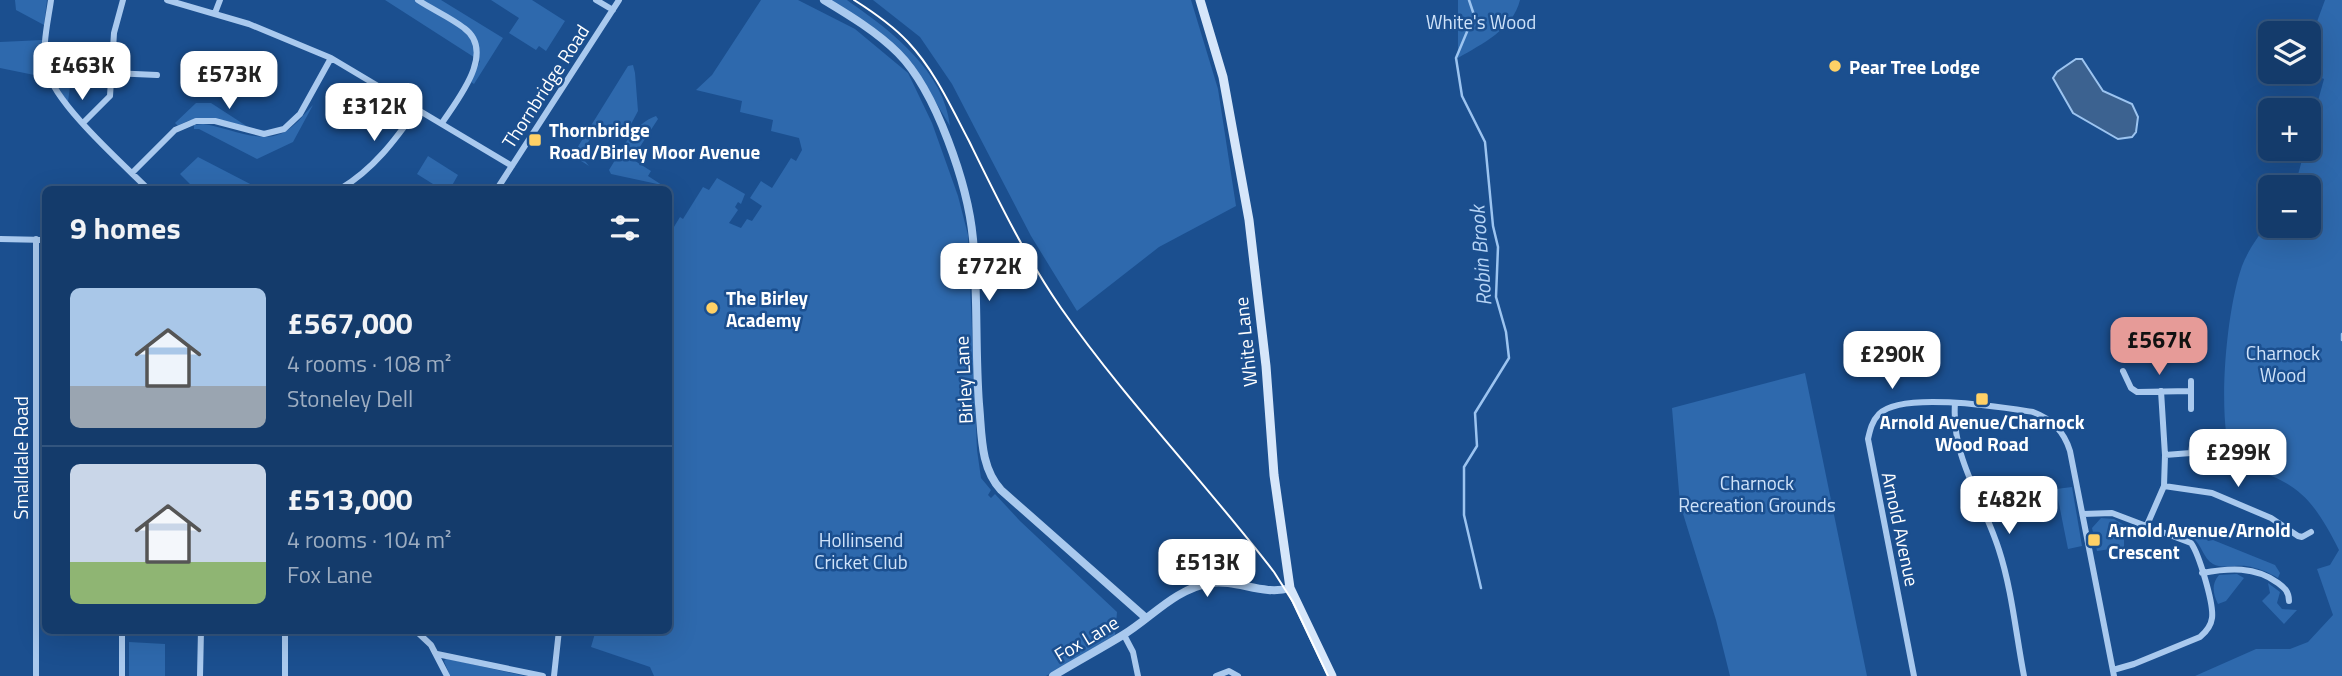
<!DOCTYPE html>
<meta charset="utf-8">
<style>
body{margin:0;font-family:"Titillium Web",sans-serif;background:#214673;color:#f1f3f6;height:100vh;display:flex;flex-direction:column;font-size:26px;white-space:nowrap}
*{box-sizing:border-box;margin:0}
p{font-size:23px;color:#9dadc1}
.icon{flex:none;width:38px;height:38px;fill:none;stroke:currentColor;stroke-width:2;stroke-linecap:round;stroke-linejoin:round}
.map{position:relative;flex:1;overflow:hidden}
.side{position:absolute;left:42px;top:186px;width:630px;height:448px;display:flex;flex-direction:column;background:#143b6b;border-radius:10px;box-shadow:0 7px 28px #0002,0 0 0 2px #33557e}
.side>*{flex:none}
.buttons{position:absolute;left:2258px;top:21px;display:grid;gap:14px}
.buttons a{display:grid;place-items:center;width:63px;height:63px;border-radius:10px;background:#143b6b;box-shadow:0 7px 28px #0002,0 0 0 2px #33557e;font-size:35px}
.price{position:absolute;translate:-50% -60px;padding:0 16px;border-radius:14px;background:#fff;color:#222;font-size:23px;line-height:46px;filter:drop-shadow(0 2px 4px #0008)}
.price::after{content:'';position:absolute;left:50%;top:42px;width:21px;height:16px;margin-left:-10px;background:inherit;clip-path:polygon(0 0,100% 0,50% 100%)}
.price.current{background:#e69b98;color:#111}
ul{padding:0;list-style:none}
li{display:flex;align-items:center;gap:21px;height:175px;padding:0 28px}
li+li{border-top:2px solid #33557e}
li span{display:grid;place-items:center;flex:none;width:196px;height:140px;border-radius:10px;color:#555}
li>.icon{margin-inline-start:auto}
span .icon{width:84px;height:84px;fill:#fffc;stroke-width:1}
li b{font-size:30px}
h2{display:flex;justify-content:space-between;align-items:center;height:84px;padding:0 28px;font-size:30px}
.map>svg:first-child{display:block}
</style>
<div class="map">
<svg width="2342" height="676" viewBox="0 0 2342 676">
<rect width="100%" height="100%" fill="#1b4f8f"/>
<path fill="#2e69ad" d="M 15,0 L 47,0 L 44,25 L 16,10 Z
M 385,0 L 441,0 L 503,38 L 474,84 L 471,82 L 480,61 Z
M 491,0 L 532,0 L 565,21 L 546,51 L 539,46 L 536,50 L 509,33 L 519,18 Z
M 761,0 L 798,0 L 855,29 L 908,73 L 932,123 L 958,196 L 968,235 L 977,450 L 981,478 L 991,490 L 988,495 L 991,498 L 995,494 L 1020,521 L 1117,612 L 1115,635 L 1046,676 L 654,676 L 650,667 L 591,647 L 596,630 L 668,630 L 669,582 L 674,572 L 668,568 L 669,235 L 680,217 L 683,219 L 703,187 L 709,190 L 717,178 L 745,194 L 741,204 L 738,202 L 735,207 L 738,210 L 729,223 L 741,228 L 747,219 L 752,221 L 762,206 L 750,198 L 761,181 L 772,188 L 791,158 L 796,161 L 802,150 L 799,138 L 771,131 L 773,120 L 740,112 L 742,101 L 696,90 L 712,75 Z
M 830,0 L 847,0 L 851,3 C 893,32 944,72 950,126 L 912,63 L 892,43 Z
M 873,0 L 1191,0 L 1218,89 L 1236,206 L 1159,247 L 1077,311 L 1031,236 L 952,84 L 920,37 Z
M 1458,0 L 1520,0 C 1513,29 1482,44 1458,58 Z
M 2325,0 L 2342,0 L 2342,676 L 2195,676 L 2256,649 L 2290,649 L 2308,642 L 2333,615 L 2317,569 L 2330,565 L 2339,550 C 2311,494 2294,479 2233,464 C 2216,421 2226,311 2242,266 C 2248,250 2260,234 2270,220 L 2270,226 L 2308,226 L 2308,187 L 2292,187 L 2296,182 L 2305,149 L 2308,149 L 2308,137 L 2324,79 L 2308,72 L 2308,46 Z
M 43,40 L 42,59 L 44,77 L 0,68 L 0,42 Z
M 50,44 L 75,48 L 68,102 C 54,84 48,67 50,44 Z
M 633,65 L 635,73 L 638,111 L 629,128 L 620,128 L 614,135 L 605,126 L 604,128 L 599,125 L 580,155 L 589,166 L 578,159 L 574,153 L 628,66 Z
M 196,103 L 211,103 L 248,127 C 224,121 200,111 178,126 L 175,123 Z
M 313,105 L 293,142 L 257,159 L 199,129 L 194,129 L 194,125 L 203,124 C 230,127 264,148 289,129 C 298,123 305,113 313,105 Z
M 656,116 L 658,119 L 632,159 L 651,171 L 648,176 L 662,185 L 611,174 L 609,170 C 622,150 633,124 656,116 Z
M 428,156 L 458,175 L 450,189 L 441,189 L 417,174 Z
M 198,157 L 260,189 L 195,189 L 180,174 Z
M 1805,373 L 1867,676 L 1730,676 L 1716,620 L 1680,504 L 1672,408 Z
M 2072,487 L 2082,546 L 2068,549 L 2056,489 Z
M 2101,518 L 2114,519 L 2124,525 L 2124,547 L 2097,551 L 2092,528 Z
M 2197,528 L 2208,541 L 2213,540 L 2275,565 L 2280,573 L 2278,578 C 2268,572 2258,568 2246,566 C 2236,565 2221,569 2213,564 C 2203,558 2202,545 2193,538 Z
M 2237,574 L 2244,578 L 2226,601 L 2218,604 C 2213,594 2211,584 2219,575 Z
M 2268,583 L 2280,592 L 2277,603 L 2282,609 L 2297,610 L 2284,624 L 2262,601 L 2270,593 Z
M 129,642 L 165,644 L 165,676 L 129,676 Z
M 446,659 L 449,659 L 525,676 L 450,676 L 444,661 Z"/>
<path fill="#3c6290" stroke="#9cc4f0" stroke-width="2" d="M 2076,59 L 2082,59 L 2103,91 L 2132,104 L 2138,117 L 2136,132 L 2132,137 L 2118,139 L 2073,113 L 2053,78 L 2057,72 Z"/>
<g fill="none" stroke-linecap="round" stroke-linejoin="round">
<path stroke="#9cc4f0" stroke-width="2.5" d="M 1469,0 L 1474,15 L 1456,58 L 1462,96 L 1485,142 L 1493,226 L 1498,247 L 1496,297 L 1506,332 L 1509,358 L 1475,413 L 1477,446 L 1464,467 L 1464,515 L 1481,588
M 2342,334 L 2342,340"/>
<path stroke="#a9c9ee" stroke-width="6" d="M 51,0 C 48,22 41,48 47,70 C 55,104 122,163 148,189
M 167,0 L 249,24 L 331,58 L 512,166
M 418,0 C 433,10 450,17 464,28 C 497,52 457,100 442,123
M 596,0 L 613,10
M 215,13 L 220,0
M 112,73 L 157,75
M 83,123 L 110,96 L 114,33 L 123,0
M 132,173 L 175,130 L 196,121 L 215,121 L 264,134 L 284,129 L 300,114 L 331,58
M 340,189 C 373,170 396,139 417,109
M 497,189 L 619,0
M 0,239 L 46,240
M 36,239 L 36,676
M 2123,371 L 2131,388 L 2137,392 L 2191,391
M 2191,381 L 2191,409
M 1955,403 C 1951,458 1983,499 1999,550 C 2012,590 2016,635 2024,676
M 2165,455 L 2191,453 L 2193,439
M 2164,486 L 2212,493 L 2271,518 L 2298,536 L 2302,537 L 2311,532
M 2083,514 L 2112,513 L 2191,543 C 2199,554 2214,604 2212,618 C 2211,626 2206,632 2200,637 L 2134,664 L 2113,670
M 2147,525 L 2164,486 L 2165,455 L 2161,391
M 2202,573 C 2229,568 2255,566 2278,583 C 2285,588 2289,592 2289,601
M 122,630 L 122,676
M 415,630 L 431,645 L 447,676
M 1124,635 L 1133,652 L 1138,676
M 437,654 L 543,676
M 200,676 L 201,630
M 285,676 L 285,630
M 554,676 L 559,630
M 1216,676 L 1229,671 L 1238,676
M 1914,676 L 1868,439 C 1870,430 1872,421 1879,414 C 1902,391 2000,407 2033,412 C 2052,419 2064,431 2070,451 L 2114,676"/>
<path stroke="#a9c9ee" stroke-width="8" d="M 824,0 C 849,15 877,32 898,53 C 936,91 968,185 973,239 C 978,294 975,349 979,404 C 982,435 980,467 1001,490 L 1146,618
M 1053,676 C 1076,662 1100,649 1123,635 C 1151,618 1175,589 1210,583 C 1237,579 1263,596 1290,588"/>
<path stroke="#d6e6fa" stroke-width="9" d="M 1200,0 L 1223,77 L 1249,220 L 1266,366 L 1274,475 L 1290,588 L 1332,676"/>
<path stroke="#fff" stroke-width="2" d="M 854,0 C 873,12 893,26 908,42 C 935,71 951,107 969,141 C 997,198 1025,256 1061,308 C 1126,401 1205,482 1274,572 L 1293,602 L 1328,676"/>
</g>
<g fill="#ffd166" stroke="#1b4f8f" stroke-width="2.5">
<circle cx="1835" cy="66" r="7"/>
<rect x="528" y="133" width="14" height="14" rx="3.5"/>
<circle cx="712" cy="308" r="7"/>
<rect x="1975" y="392" width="14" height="14" rx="3.5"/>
<rect x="2087" y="533" width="14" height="14" rx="3.5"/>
</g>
<g text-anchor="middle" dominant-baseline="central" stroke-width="5" stroke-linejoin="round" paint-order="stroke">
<g font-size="19" fill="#cfe3fa" stroke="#1b4f8f">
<text x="1481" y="21">White's Wood</text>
<text x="2283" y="352">Charnock<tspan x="2283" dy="22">Wood</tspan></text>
<text x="1757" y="482">Charnock<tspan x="1757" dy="22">Recreation Grounds</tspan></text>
<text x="861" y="539">Hollinsend<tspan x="861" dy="22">Cricket Club</tspan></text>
</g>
<g font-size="19" font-weight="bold" fill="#fff" stroke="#1b4f8f" text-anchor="start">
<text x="1849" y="66">Pear Tree Lodge</text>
<text x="549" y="129">Thornbridge<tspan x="549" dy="22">Road/Birley Moor Avenue</tspan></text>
<text x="726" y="297">The Birley<tspan x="726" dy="22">Academy</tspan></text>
<text x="1982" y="421" text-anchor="middle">Arnold Avenue/Charnock<tspan x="1982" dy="22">Wood Road</tspan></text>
<text x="2108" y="529">Arnold Avenue/Arnold<tspan x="2108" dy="22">Crescent</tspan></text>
</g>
<g font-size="19" fill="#fff" stroke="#1b4f8f">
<text transform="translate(545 86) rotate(-57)">Thornbridge Road</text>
<text transform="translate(1245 342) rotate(-96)">White Lane</text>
<text transform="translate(963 380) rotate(-93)">Birley Lane</text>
<text transform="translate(20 458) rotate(-90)">Smalldale Road</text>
<text transform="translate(1901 529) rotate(78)">Arnold Avenue</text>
<text transform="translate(1086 638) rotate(-31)">Fox Lane</text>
</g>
<g font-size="21" font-style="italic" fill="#b5d3f5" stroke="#1b4f8f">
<text transform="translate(1480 256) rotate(-94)">Robin Brook</text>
</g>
</g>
</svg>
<div class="buttons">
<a><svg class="icon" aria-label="layers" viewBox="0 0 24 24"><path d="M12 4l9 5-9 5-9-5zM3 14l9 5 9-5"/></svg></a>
<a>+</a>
<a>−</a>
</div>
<b class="price" style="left:82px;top:102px">£463K</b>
<b class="price" style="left:229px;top:111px">£573K</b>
<b class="price" style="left:374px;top:143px">£312K</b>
<b class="price" style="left:989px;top:303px">£772K</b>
<b class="price current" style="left:2159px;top:377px">£567K</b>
<b class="price" style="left:1892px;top:391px">£290K</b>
<b class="price" style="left:2238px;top:489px">£299K</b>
<b class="price" style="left:2009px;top:536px">£482K</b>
<b class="price" style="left:1207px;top:599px">£513K</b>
<section class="side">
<h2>9 homes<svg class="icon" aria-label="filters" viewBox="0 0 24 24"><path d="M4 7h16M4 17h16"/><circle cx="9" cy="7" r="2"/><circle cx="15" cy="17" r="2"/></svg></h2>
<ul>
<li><span style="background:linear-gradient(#a9c7e8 70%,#9aa5b1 0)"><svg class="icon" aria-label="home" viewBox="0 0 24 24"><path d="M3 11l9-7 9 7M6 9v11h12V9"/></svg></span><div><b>£567,000</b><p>4 rooms · 108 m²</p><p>Stoneley Dell</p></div></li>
<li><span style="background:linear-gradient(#c9d6e8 70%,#8fb573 0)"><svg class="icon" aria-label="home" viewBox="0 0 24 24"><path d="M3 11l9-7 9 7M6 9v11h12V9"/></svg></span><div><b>£513,000</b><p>4 rooms · 104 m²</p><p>Fox Lane</p></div></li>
</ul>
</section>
</div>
